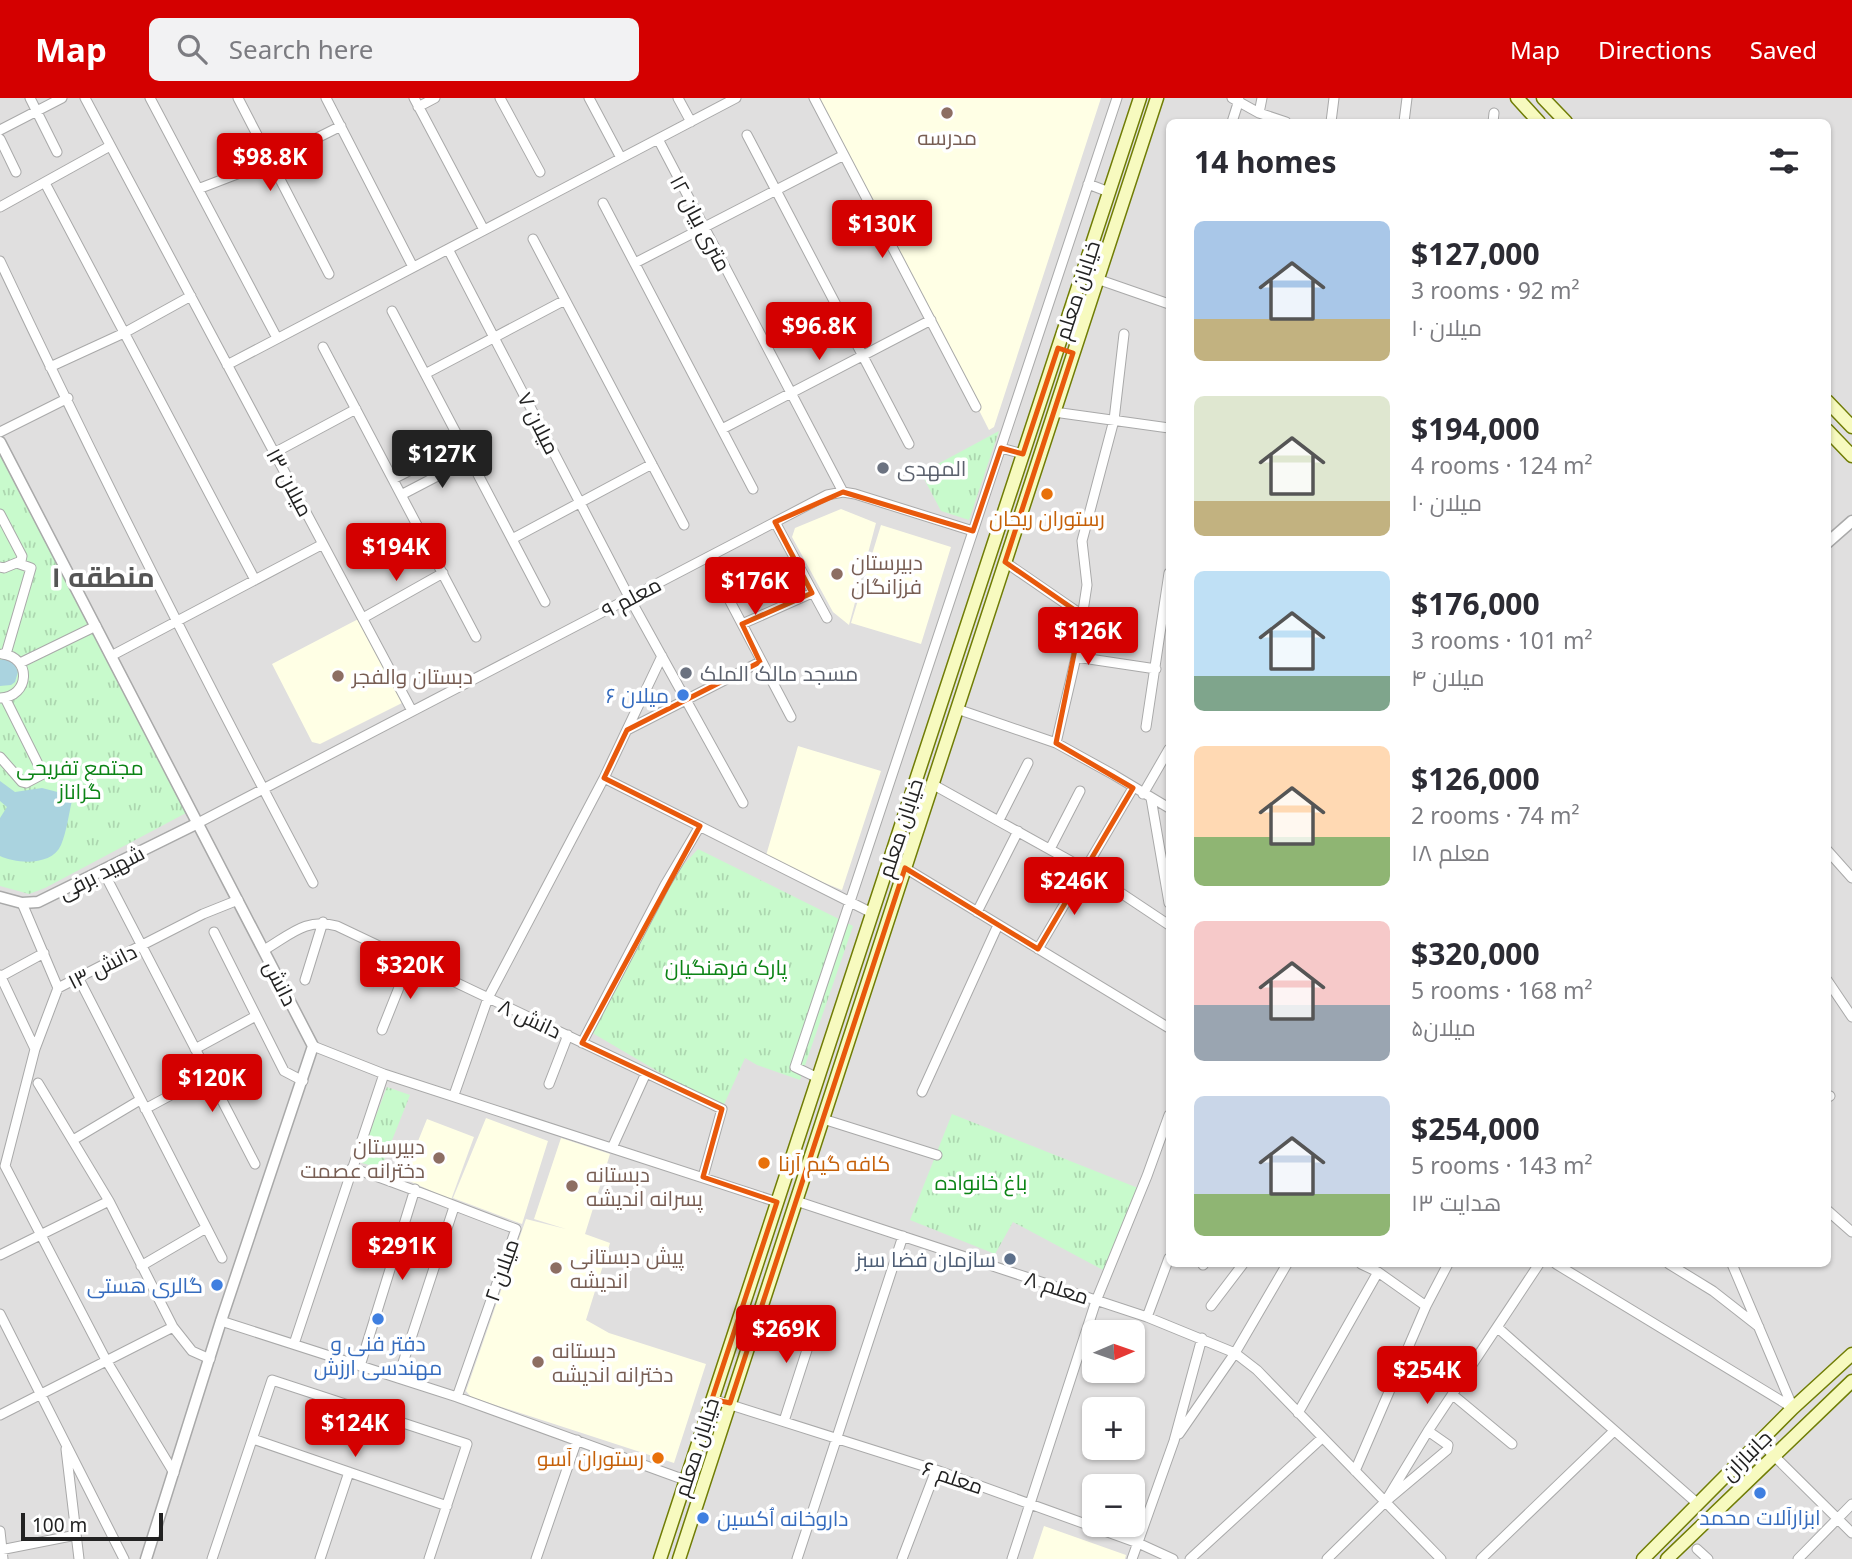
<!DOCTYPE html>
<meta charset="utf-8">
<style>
body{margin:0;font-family:"Noto Sans",Cairo,sans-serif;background:#f2f2f3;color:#2b2b33;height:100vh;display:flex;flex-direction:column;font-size:26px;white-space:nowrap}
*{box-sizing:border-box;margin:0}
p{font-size:23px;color:#7c7c81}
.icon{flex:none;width:38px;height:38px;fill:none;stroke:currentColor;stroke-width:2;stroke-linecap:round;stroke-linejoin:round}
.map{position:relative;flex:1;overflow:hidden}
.drawer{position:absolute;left:1166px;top:21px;width:665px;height:1148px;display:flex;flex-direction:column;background:#fff;border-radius:10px;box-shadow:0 2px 5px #0004}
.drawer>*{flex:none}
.needle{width:46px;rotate:88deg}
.buttons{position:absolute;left:1082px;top:1222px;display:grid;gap:14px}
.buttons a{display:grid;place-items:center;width:63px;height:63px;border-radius:10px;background:#fff;box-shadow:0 2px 5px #0004;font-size:35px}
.scale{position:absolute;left:21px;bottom:18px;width:142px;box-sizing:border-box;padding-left:7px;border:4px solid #222;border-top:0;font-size:19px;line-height:24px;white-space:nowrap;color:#222;-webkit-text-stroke:5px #fff;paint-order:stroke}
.price{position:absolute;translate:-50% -60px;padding:0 16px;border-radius:7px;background:#d40000;color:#fff;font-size:23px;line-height:46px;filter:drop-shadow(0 2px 4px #0008)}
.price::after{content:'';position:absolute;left:50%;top:42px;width:21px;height:16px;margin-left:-10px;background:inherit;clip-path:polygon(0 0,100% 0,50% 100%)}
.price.on{background:#222;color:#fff}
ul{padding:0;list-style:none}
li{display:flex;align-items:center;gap:21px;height:175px;padding:0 28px}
li span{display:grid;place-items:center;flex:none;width:196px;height:140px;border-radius:10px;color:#555}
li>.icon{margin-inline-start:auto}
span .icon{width:84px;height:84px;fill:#fffc;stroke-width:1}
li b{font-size:30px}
h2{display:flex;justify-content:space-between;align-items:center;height:84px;padding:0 28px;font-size:30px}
header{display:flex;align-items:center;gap:42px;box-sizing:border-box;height:98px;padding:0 35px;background:#d40000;color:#fff}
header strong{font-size:33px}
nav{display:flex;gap:38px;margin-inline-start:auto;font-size:24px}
.search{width:490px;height:63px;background:#f2f2f3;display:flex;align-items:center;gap:18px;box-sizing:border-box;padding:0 24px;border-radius:10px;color:#7c7c81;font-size:26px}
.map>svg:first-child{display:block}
</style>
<header>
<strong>Map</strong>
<div class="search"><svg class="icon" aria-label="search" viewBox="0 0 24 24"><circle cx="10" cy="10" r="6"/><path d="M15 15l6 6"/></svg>Search here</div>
<nav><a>Map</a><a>Directions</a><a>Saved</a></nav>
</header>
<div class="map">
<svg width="1852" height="1461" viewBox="0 0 1852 1461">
<defs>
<pattern id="park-tufts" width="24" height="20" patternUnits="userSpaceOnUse" patternTransform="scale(1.75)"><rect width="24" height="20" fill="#c8facc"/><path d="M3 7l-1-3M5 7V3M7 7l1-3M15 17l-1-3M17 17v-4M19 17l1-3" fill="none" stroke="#acd6af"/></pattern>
</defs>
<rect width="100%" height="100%" fill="#f2efe9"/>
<path fill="#e0dfdf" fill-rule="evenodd" d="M 0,0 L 1852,0 L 1852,1461 L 0,1461 ZM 1169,24 L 1827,24 L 1827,1166 L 1169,1166 ZM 1094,1234 L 1132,1234 L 1132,1272 L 1094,1272 ZM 1094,1311 L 1132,1311 L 1132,1349 L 1094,1349 ZM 1094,1388 L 1132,1388 L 1132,1426 L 1094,1426 Z"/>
<path fill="#ffffe5" d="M 814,0 L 1101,0 L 994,329 L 989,332 L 907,170 Z
M 841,411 L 876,425 L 849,527 L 833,514 L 792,439 L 795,430 Z
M 881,427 L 951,449 L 921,546 L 851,525 Z
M 366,517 L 404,591 L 402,605 L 320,646 L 312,644 L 272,566 Z
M 798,648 L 881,673 L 842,792 L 765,761 Z
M 486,1020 L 548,1043 L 522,1126 L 453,1100 Z
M 427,1021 L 474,1039 L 451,1102 L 403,1080 Z
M 561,1040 L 610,1056 L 585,1136 L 610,1145 L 586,1222 L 609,1235 L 706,1266 L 674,1365 L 471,1299 L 466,1293 L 526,1121 L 566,1131 L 534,1121 Z
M 1044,1428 L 1126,1457 L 1125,1461 L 1033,1461 Z"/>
<path fill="url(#park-tufts)" d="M 999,333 L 969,422 L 941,413 L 921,375 Z
M 0,355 L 186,715 L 45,790 L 29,796 L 0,788 Z
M 698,751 L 853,828 L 800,982 L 757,967 L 745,960 L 722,1011 L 589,933 L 665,787 Z
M 387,989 L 410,997 L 381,1070 L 358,1064 Z
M 952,1016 L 1138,1090 L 1103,1172 L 1013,1124 L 995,1156 L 910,1122 Z"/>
<path fill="#aad3df" d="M 4,561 L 14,565 L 18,574 L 15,584 L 11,587 L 0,588 L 0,562 Z
M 0,683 L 15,694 L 42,690 L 73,698 C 69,714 67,733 61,747 C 52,768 17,766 0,758 L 0,720 L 7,709 L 0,703 Z"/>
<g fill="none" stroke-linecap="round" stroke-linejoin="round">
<g stroke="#a9a9a9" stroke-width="11">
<path id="minor" d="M 30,0 L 57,54
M 85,0 L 412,613
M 150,0 L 277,240
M 238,0 L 329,176
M 326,0 L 413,169
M 414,0 L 484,132
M 500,0 L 540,74
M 589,0 L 621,60
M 678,0 L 691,24
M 814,0 L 976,309
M 1232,0 L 1259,15 L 1286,24
M 418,9 L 435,0
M 1259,15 L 1262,0
M 1232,24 L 1239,2
M 1331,24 L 1334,0
M 1404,24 L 1407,0
M 1493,24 L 1494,15
M 0,32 L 62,0
M 747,37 L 909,346
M 0,41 L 16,74
M 658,41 L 843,394
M 45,85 L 255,482
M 1088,86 L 1109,94
M 198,91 L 271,63 L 341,28
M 603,105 L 753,391
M 0,109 L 110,48
M 533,141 L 684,427
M 448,151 L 629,499 L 743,705
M 0,163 C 99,373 204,580 313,785
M 635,165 L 844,57
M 1097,181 L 1169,206
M 392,213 L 545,504
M 323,249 L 476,539
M 227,267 L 736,0
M 50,269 L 124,235 L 191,198
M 425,276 L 565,202
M 1054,314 L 1169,330
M 722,331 L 931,222
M 0,334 L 68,300
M 1001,350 L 1023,356
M 274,355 L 356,311
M 393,381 L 462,346
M 401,397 L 470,361
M 0,416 L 22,458 L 21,463 L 4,470 L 0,469
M 775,424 L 827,520
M 512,441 L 652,366
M 1005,464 L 1082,517
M 722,488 L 791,619
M 363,520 L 443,475
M 742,526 L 812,495
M 6,556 L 31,470 L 17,465
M 111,558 L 323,446
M 1076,559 L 1156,571
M 20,565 L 96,528
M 0,600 C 30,599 32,559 2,556
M 957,611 L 1056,645 L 1114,677 L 1169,710
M 1146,629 L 1169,475
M 627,632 L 760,564
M 1056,645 L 1076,559 L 1087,487 L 1082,443 L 1114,322 L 1124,236
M 0,659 L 22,684 L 26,685 L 43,676 L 5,600
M 604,680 L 872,815
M 932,686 L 1085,771 L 1169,827
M 1143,696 L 1169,651
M 1151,700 L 1169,805
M 999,722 L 1028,665
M 198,725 L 827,397 L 843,394 L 855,396 L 973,433
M 1050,751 L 1080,693
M 1827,752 L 1852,780
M 905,770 L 1169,930
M 103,773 L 255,1066
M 22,805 L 58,890
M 977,814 L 1018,733
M 214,834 L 284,973 L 303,983
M 1038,851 L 1133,690
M 264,852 C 290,837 306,819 337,828 L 722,1011 L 703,1079
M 0,877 L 35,951
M 0,879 L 44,855
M 79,881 L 222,1160
M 305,882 L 323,824
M 1827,882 L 1852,919
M 382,932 L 410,862
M 582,945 L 665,787 L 700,728
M 313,948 L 384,976 L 777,1104
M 195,951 L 256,918
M 818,980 L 795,969 L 1117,0
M 38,985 L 109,1103 L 173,1229 L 192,1253 L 210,1261
M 549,986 L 568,937
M 922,994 L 998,827
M 454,997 L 488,900 L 604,680 L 662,558
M 1827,1000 L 1830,998
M 145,1011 L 208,977
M 823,1021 L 937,1057
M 73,1042 L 140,1002
M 612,1050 L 646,975
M 5,1068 L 35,951 L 58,890 L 203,816 L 238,802
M 5,1068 L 106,1262 L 174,1375
M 352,1070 C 407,1088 461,1111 516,1131 L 457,1299
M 796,1103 L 1147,1219 L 1235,1255 L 1257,1272 L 1441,1461
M 1827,1112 L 1852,1134
M 0,1157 L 109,1103
M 1361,1166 L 1378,1174 L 1426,1208
M 1556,1166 L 1793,1310
M 1669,1166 L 1713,1193 L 1759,1229
M 1732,1166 L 1793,1310
M 1203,1167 L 1204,1166
M 141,1168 L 206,1130
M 1211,1208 L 1243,1166
M 0,1216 L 124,1461
M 1147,1219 L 1169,1160
M 221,1223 L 457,1299 L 685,1382
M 1498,1230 L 1698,1406
M 294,1246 L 384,976
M 360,1268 L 415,1091
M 398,1280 L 454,1109
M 1453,1297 L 1512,1346
M 712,1301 L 936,1372 L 1138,1445 L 1173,1461
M 1298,1315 L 1378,1174
M 0,1317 L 173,1229
M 784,1323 L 817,1221
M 1179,1336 L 1235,1255 L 1287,1166
M 253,1341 L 447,1408
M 1760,1344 L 1852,1435
M 66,1351 L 79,1461
M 1355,1373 L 1426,1208 L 1448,1166
M 1385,1404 L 1428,1333 L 1539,1166
M 0,1433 L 3,1461
M 1697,1451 L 1708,1461
M 0,1452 L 76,1437
M 212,1461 L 272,1282 L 467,1346 L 429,1461
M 320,1461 L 349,1374
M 536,1461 L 577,1342
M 797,1461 L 903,1138
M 902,1461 L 936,1372
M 1012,1461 L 1096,1203 L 1147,1078 L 1169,1017
M 1132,1461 L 1174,1343 L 1202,1240
M 1190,1461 L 1322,1340
M 1327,1461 L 1385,1404 L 1447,1352 L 1448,1347 L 1428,1333
M 1481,1461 L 1614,1333
M 1798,1461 L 1852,1406"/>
</g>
<g stroke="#a9a9a9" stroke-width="13">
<path id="tertiary" d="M 0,344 L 313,948 L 221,1223 L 146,1461
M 1827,445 L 1852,423
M 0,799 L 22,805 L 38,804 L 198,725"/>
</g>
<g stroke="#707d05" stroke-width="15">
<path id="secondary" d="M 1517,0 L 1539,24
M 1543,0 L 1566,24
M 1827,303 L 1852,329
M 1827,332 L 1852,358
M 660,1461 L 1140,0
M 679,1461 L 1157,0
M 1643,1461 L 1793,1310 L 1852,1256
M 1667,1461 L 1852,1283"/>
</g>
<use href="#minor" stroke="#fff" stroke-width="9"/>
<use href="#tertiary" stroke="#fff" stroke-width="10"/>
<use href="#secondary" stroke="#f7fabf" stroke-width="12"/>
</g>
<path fill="none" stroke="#e8590c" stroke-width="5" stroke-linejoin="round" d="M 1058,250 L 1073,255 L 1005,464 L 1082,517 L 1056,645 L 1133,690 L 1038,851 L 905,770 L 730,1305 L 712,1301 L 777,1104 L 703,1079 L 722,1011 L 582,945 L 700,728 L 604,680 L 627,632 L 760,564 L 742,526 L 812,495 L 775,424 L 843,394 L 973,433 L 1001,350 L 1023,356 Z"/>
<g fill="#8d6e63" stroke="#fff" stroke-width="2.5">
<circle cx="947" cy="15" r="7"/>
<circle cx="837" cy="476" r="7"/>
<circle cx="338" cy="578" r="7"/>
<circle cx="439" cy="1060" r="7"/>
<circle cx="572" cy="1088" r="7"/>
<circle cx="556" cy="1170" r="7"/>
<circle cx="538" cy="1264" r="7"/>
</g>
<g fill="#6b7280" stroke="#fff" stroke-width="2.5">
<circle cx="883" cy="370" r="7"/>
<circle cx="686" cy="575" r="7"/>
</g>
<g fill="#e8710a" stroke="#fff" stroke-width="2.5">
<circle cx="1047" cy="396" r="7"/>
<circle cx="764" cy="1065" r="7"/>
<circle cx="658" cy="1360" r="7"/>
</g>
<g fill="#3f7fe0" stroke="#fff" stroke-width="2.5">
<circle cx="683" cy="597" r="7"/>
<circle cx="217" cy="1187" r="7"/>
<circle cx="378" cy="1221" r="7"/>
<circle cx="1760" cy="1395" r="7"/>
<circle cx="703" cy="1420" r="7"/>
</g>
<circle fill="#5c6f8a" stroke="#fff" stroke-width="2.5" cx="1010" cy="1161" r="7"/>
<g text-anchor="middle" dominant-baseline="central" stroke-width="7" stroke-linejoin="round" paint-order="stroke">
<g font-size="21" fill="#785e54" stroke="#fff" text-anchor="start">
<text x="947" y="39" text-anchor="middle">مدرسه</text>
<text x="851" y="464">دبیرستان<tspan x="851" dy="24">فرزانگان</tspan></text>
<text x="352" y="578">دبستان والفجر</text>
<text x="425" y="1048" text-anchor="end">دبیرستان<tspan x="425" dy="24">دخترانه عصمت</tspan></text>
<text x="586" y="1076">دبستانه<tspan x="586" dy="24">پسرانه اندیشه</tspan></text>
<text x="570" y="1158">پیش دبستانی<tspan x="570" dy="24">اندیشه</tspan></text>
<text x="552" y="1252">دبستانه<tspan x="552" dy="24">دخترانه اندیشه</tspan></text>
</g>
<g font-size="21" fill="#222" stroke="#fff">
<text transform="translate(701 125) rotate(62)">۱۲ متری بیان</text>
<text transform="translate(1077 192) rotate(-72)">خیابان معلم</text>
<text transform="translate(539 325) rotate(63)">میلان ۷</text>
<text transform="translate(290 384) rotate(62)">میلان ۱۳</text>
<text transform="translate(631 499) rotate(-28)">معلم ۹</text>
<text transform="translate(900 730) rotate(-72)">خیابان معلم</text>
<text transform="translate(101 774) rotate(-27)">شهید برفی</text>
<text transform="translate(102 868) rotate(-27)">دانش ۱۳</text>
<text transform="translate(281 885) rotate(63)">دانش</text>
<text transform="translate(530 920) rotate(25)">دانش ۸</text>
<text transform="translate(501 1172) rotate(-71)">میلان ۲</text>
<text transform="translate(1057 1189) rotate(18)">معلم ۸</text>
<text transform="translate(696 1349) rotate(-72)">خیابان معلم</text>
<text transform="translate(1746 1357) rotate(-45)">جانبازان</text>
<text transform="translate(953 1379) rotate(19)">معلم ۶</text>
</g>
<g font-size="21" fill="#5b616d" stroke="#fff" text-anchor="start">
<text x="897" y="370">المهدی</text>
<text x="700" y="575">مسجد مالک الملک</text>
</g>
<g font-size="21" fill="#c56008" stroke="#fff">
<text x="1047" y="420">رستوران ریحان</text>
<text x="778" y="1065" text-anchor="start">کافه گیم آرنا</text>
<text x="644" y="1360" text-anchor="end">رستوران آسو</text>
</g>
<g font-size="21" fill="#366cbe" stroke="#fff" text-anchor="end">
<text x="669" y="597">میلان ۶</text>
<text x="203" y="1187">گالری هستی</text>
<text x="378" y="1245" text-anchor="middle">دفتر فنی و<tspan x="378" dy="24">مهندسی ارزش</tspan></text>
<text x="1760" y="1419" text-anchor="middle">ابزارآلات محمد</text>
<text x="717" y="1420" text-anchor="start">داروخانه اُکسین</text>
</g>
<g font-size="21" fill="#0c8416" stroke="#fff">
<text x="80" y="669">مجتمع تفریحی<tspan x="80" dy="24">گراناز</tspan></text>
<text x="726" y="869">پارک فرهنگیان</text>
<text x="981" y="1084">باغ خانواده</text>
</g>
<g font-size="21" fill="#4e5e75" stroke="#fff" text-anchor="end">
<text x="996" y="1161">سازمان فضا سبز</text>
</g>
<g font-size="28" font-weight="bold" fill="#555" stroke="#fff">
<text x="103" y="478">منطقه ۱</text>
</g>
</g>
</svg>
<div class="buttons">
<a><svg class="needle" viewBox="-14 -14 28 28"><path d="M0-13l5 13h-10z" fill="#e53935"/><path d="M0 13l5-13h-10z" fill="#7c7c81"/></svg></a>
<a>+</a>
<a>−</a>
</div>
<div class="scale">100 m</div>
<b class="price" style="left:270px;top:95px">$98.8K</b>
<b class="price" style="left:882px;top:162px">$130K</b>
<b class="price" style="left:819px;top:264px">$96.8K</b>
<b class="price on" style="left:442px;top:392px">$127K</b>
<b class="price" style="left:396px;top:485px">$194K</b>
<b class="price" style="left:755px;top:519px">$176K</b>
<b class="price" style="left:1088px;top:569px">$126K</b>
<b class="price" style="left:1074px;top:819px">$246K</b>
<b class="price" style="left:410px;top:903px">$320K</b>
<b class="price" style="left:212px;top:1016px">$120K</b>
<b class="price" style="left:402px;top:1184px">$291K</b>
<b class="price" style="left:786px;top:1267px">$269K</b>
<b class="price" style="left:1427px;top:1308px">$254K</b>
<b class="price" style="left:355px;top:1361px">$124K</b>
<section class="drawer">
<h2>14 homes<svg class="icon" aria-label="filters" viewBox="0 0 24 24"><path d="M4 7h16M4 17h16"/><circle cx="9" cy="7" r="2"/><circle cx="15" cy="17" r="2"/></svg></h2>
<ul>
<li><span style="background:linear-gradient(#a9c7e8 70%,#c2b280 0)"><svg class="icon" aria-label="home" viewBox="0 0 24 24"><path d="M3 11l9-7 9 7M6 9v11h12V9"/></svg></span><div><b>$127,000</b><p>3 rooms · 92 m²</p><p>میلان ۱۰</p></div></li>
<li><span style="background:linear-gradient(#dfe7d0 75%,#c2b280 0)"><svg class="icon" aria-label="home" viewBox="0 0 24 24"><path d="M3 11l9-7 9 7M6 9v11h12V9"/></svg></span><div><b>$194,000</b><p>4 rooms · 124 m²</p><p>میلان ۱۰</p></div></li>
<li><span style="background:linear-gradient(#bfe0f5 75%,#7fa58c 0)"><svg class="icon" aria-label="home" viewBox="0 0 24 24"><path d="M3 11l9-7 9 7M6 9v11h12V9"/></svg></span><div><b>$176,000</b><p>3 rooms · 101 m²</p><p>میلان ۴</p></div></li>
<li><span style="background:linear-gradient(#ffd9b3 65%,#8fb573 0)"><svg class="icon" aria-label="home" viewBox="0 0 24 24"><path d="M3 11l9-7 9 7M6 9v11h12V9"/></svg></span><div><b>$126,000</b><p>2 rooms · 74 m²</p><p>معلم ۱۸</p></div></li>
<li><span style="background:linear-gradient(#f6c9c9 60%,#9aa5b1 0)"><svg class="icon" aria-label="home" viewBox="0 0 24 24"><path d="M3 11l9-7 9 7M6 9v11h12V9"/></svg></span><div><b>$320,000</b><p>5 rooms · 168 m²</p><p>میلان۵</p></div></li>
<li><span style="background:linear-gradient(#c9d6e8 70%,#8fb573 0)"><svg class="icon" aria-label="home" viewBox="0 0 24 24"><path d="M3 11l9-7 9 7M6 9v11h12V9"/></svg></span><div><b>$254,000</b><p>5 rooms · 143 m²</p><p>هدایت ۱۳</p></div></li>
</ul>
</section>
</div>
